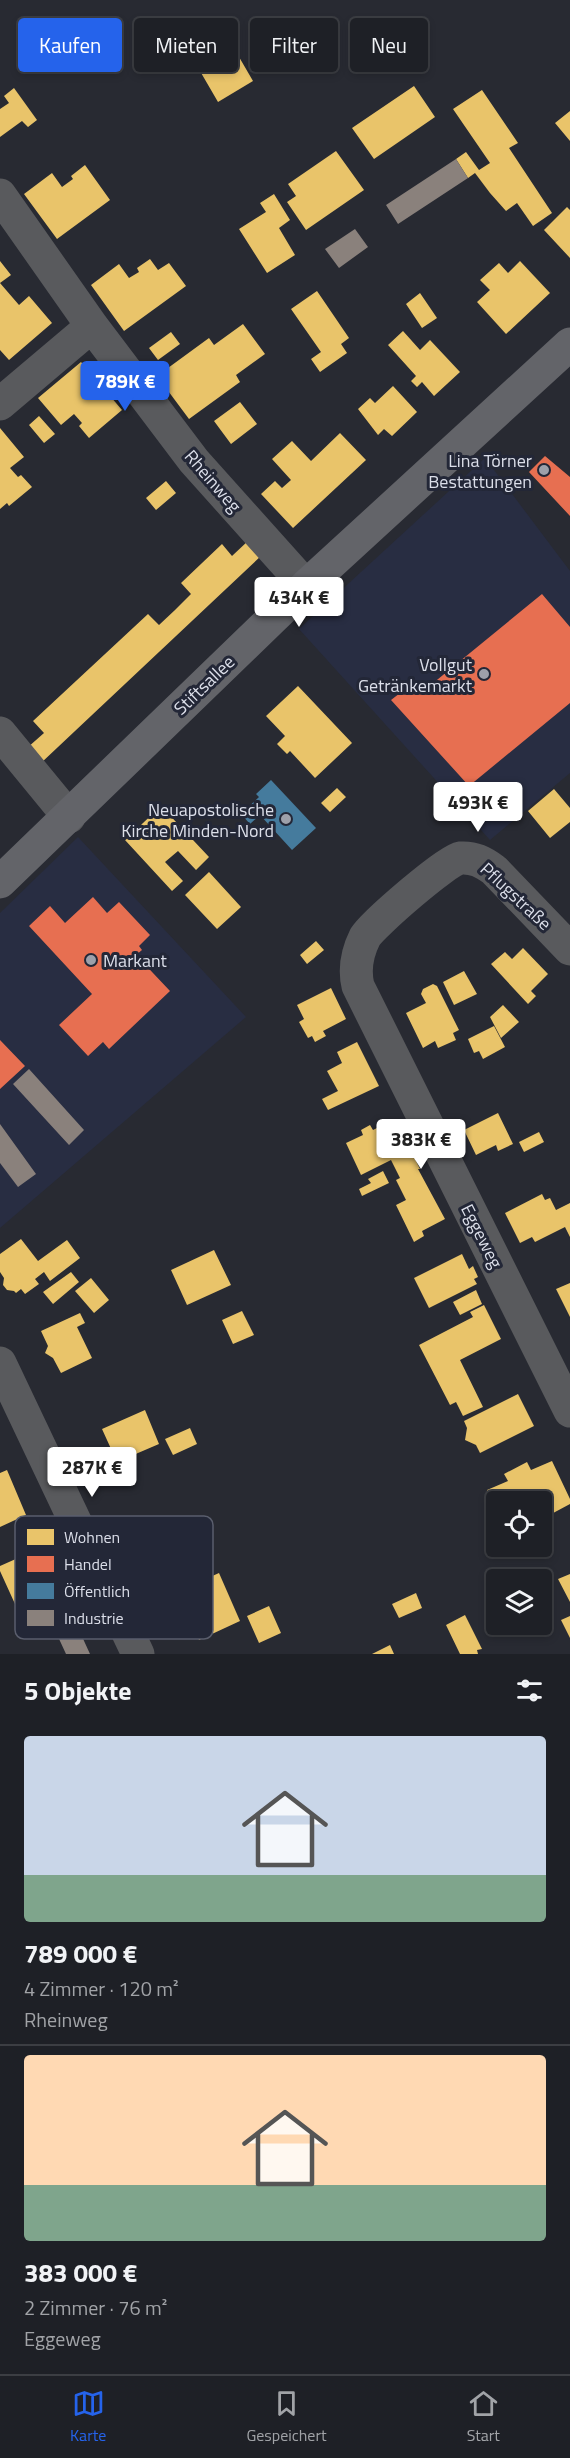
<!DOCTYPE html>
<html lang="de">
<meta charset="utf-8">
<style>
body{margin:0;font-family:"Titillium Web",sans-serif;background:#26282e;color:#f1f3f6;height:100vh;display:flex;flex-direction:column;font-size:22px;white-space:nowrap}
*{box-sizing:border-box;margin:0}
p{font-size:20px;color:#a1a3a7}
.icon{flex:none;width:33px;height:33px;fill:none;stroke:currentColor;stroke-width:2;stroke-linecap:round;stroke-linejoin:round}
.map{position:relative;height:1654px;overflow:hidden}
.drawer{display:flex;flex-direction:column;background:#1e2026;flex:1}
.drawer>*{flex:none}
.hud{position:absolute;left:18px;top:18px;width:534px;height:54px;display:flex;gap:12px}
.controls{position:absolute;left:486px;top:1491px;display:grid;gap:12px}
.controls a{display:grid;place-items:center;width:66px;height:66px;border-radius:6px;background:#1e2026;box-shadow:0 3px 9px #0003,0 0 0 2px #3c3e43;font-size:30px}
.price{position:absolute;translate:-50% -51px;padding:0 14px;border-radius:6px;background:#fff;color:#222;font-size:20px;line-height:39px;filter:drop-shadow(0 2px 3px #0008)}
.price::after{content:'';position:absolute;left:50%;top:36px;width:18px;height:14px;margin-left:-9px;background:inherit;clip-path:polygon(0 0,100% 0,50% 100%)}
.price.selected{background:#2563eb;color:#fff}
ul{padding:0;list-style:none}
li{display:grid;align-content:center;gap:12px;height:318px;padding:0 24px}
li+li{border-top:2px solid #3c3e43}
li span{display:grid;place-items:center;height:186px;border-radius:6px;color:#555}
li>.icon{margin-inline-start:auto}
span .icon{width:108px;height:108px;fill:#fffc;stroke-width:1}
li b{font-size:26px}
h2{display:flex;justify-content:space-between;align-items:center;height:72px;padding:0 24px;font-size:26px}
.tag{padding:0 21px;border-radius:6px;background:#1e2026;box-shadow:0 3px 9px #0003,0 0 0 2px #3c3e43;font-size:21px;line-height:54px}
.tag.selected{background:#2563eb;color:#fff}
.menu{display:flex;justify-content:space-around;align-items:center;height:84px;border-top:2px solid #3c3e43;background:#1e2026;font-size:16px;color:#a1a3a7}
.menu a{display:grid;justify-items:center;gap:3px}
.menu .selected{color:#2563eb}
.map>svg:first-child{display:block}
</style>
<div class="map">
<svg width="570" height="1654" viewBox="0 0 570 1654">
<rect width="100%" height="100%" fill="#282a32"/>
<path fill="#282d42" d="M 485,458 L 570,571 L 570,773 L 490,840 L 299,629 Z
M 78,837 L 246,1017 L 0,1228 L 0,913 Z"/>
<path fill="#e9c46a" d="M 228,38 L 253,81 L 218,102 L 193,59 Z
M 414,86 L 435,117 L 374,159 L 352,128 Z
M 14,88 L 37,120 L 28,127 L 22,121 L 0,137 L 0,109 L 9,103 L 4,96 Z
M 482,90 L 518,143 L 509,148 L 552,213 L 533,226 L 517,203 L 506,211 L 490,193 L 475,173 L 468,178 L 456,159 L 466,152 L 479,170 L 490,163 L 453,109 Z
M 570,111 L 570,141 L 555,123 Z
M 336,151 L 364,190 L 306,230 L 287,202 L 296,196 L 288,184 Z
M 85,165 L 110,200 L 57,239 L 24,194 L 52,173 L 62,187 L 73,179 L 71,176 Z
M 274,194 L 290,220 L 279,228 L 295,255 L 267,273 L 239,229 L 266,212 L 260,203 Z
M 567,207 L 570,210 L 570,258 L 544,230 Z
M 150,259 L 158,270 L 169,263 L 186,286 L 124,331 L 91,285 L 119,264 L 129,278 L 139,272 L 137,268 Z
M 0,261 L 11,275 L 0,283 L 19,305 L 29,296 L 52,323 L 9,360 L 0,350 Z
M 520,261 L 550,293 L 506,334 L 477,302 L 490,290 L 480,280 L 499,263 L 508,273 Z
M 317,291 L 349,338 L 341,344 L 347,353 L 320,372 L 311,359 L 321,352 L 291,309 Z
M 420,293 L 437,318 L 422,328 L 406,304 Z
M 243,324 L 265,354 L 236,375 L 240,382 L 189,419 L 157,376 L 209,338 L 214,345 Z
M 403,331 L 420,350 L 430,340 L 460,372 L 434,396 L 422,382 L 417,387 L 411,381 L 416,376 L 388,345 Z
M 171,332 L 180,344 L 158,360 L 149,348 Z
M 81,362 L 122,410 L 89,438 L 79,426 L 82,423 L 74,414 L 61,425 L 38,398 Z
M 393,386 L 417,412 L 392,436 L 384,429 L 378,435 L 358,409 L 370,398 L 375,403 Z
M 240,402 L 257,424 L 231,444 L 214,421 Z
M 39,416 L 55,434 L 44,443 L 29,425 Z
M 0,428 L 24,457 L 10,468 L 18,477 L 21,475 L 32,487 L 9,506 L 7,503 L 0,509 Z
M 340,433 L 366,460 L 293,528 L 261,494 L 275,481 L 282,488 L 291,480 L 272,459 L 292,441 L 311,461 Z
M 166,481 L 176,493 L 156,510 L 146,498 Z
M 249,540 L 262,555 L 41,763 L 27,748 L 44,733 L 33,721 L 148,614 L 159,625 L 175,610 L 191,594 L 181,583 L 222,544 L 232,556 Z
M 298,686 L 352,743 L 315,778 L 290,751 L 287,754 L 277,744 L 285,736 L 266,716 Z
M 337,788 L 346,797 L 330,812 L 321,803 Z
M 554,789 L 570,808 L 570,822 L 550,838 L 528,811 Z
M 161,806 L 209,857 L 196,870 L 178,851 L 165,862 L 183,881 L 172,891 L 125,840 Z
M 209,872 L 241,907 L 217,929 L 185,895 Z
M 316,941 L 324,950 L 307,964 L 300,955 Z
M 523,948 L 548,974 L 531,991 L 536,996 L 528,1004 L 491,964 L 505,952 L 512,959 Z
M 464,971 L 477,994 L 454,1005 L 443,982 Z
M 433,984 L 437,986 L 459,1030 L 453,1033 L 456,1040 L 438,1048 L 435,1041 L 423,1048 L 406,1013 L 426,1003 L 421,994 L 423,989 Z
M 331,988 L 346,1019 L 323,1031 L 326,1036 L 315,1042 L 312,1036 L 308,1038 L 299,1022 L 304,1019 L 297,1005 Z
M 503,1005 L 519,1022 L 501,1038 L 490,1017 Z
M 494,1026 L 505,1047 L 483,1059 L 479,1051 L 474,1053 L 468,1039 Z
M 357,1042 L 379,1086 L 328,1110 L 322,1099 L 338,1091 L 327,1071 L 342,1063 L 337,1052 Z
M 498,1113 L 513,1144 L 498,1151 L 496,1145 L 476,1155 L 464,1130 Z
M 395,1119 L 420,1169 L 418,1169 L 445,1219 L 422,1231 L 424,1236 L 414,1242 L 396,1205 L 406,1200 L 396,1180 L 400,1178 L 391,1160 L 361,1175 L 346,1143 L 363,1135 L 361,1130 L 370,1125 L 373,1130 Z
M 539,1132 L 544,1142 L 524,1152 L 519,1142 Z
M 383,1171 L 389,1183 L 362,1196 L 359,1189 L 371,1183 L 368,1179 Z
M 542,1194 L 545,1200 L 550,1198 L 556,1210 L 570,1203 L 570,1237 L 565,1227 L 535,1242 L 532,1237 L 520,1243 L 505,1213 Z
M 21,1239 L 38,1261 L 67,1240 L 80,1258 L 50,1281 L 44,1272 L 35,1279 L 39,1284 L 25,1294 L 21,1289 L 16,1293 L 14,1291 L 7,1290 L 3,1285 L 4,1278 L 0,1272 L 0,1254 Z
M 214,1250 L 231,1285 L 187,1305 L 171,1270 Z
M 462,1254 L 469,1269 L 473,1266 L 478,1277 L 474,1279 L 477,1284 L 429,1308 L 414,1278 Z
M 71,1272 L 79,1282 L 53,1304 L 43,1292 Z
M 91,1278 L 109,1300 L 94,1313 L 75,1291 Z
M 570,1283 L 570,1317 L 556,1289 Z
M 476,1290 L 482,1304 L 460,1315 L 453,1302 Z
M 484,1305 L 501,1339 L 460,1360 L 483,1407 L 463,1416 L 456,1402 L 450,1405 L 419,1345 L 473,1317 L 470,1312 Z
M 242,1311 L 254,1335 L 233,1344 L 222,1320 Z
M 80,1313 L 85,1323 L 77,1327 L 92,1358 L 61,1373 L 53,1358 L 45,1353 L 48,1346 L 41,1331 Z
M 518,1394 L 534,1426 L 480,1453 L 476,1445 L 465,1440 L 467,1428 L 464,1421 Z
M 145,1410 L 159,1444 L 117,1462 L 102,1429 Z
M 190,1428 L 197,1444 L 173,1455 L 165,1439 Z
M 552,1461 L 570,1499 L 570,1504 L 542,1519 L 542,1502 L 496,1502 L 496,1508 L 487,1490 L 508,1481 L 504,1474 L 527,1462 L 531,1470 Z
M 7,1470 L 26,1515 L 0,1527 L 0,1473 Z
M 36,1550 L 46,1574 L 53,1571 L 68,1607 L 25,1626 L 0,1571 L 0,1566 Z
M 219,1573 L 240,1621 L 199,1640 L 179,1591 Z
M 570,1574 L 570,1602 L 558,1579 Z
M 416,1593 L 422,1608 L 399,1618 L 392,1604 Z
M 269,1606 L 281,1633 L 259,1643 L 247,1616 Z
M 465,1615 L 482,1649 L 477,1650 L 478,1654 L 460,1654 L 446,1625 Z
M 570,1616 L 570,1638 L 561,1620 Z
M 390,1645 L 394,1654 L 372,1654 Z"/>
<path fill="#e76f51" d="M 545,456 L 570,477 L 570,516 L 529,472 Z
M 542,594 L 570,627 L 570,703 L 469,786 L 391,700 L 404,690 L 421,693 Z
M 93,897 L 107,913 L 119,902 L 150,935 L 139,946 L 142,950 L 136,955 L 170,991 L 109,1049 L 103,1042 L 88,1056 L 59,1025 L 92,994 L 29,926 L 50,906 L 65,923 Z
M 0,1040 L 25,1066 L 0,1089 Z"/>
<path fill="#457b9d" d="M 271,780 L 316,828 L 292,850 L 260,815 L 250,824 L 241,814 L 259,797 L 256,794 Z"/>
<path fill="#8a817c" d="M 456,159 L 468,178 L 398,224 L 386,205 Z
M 355,229 L 368,247 L 339,268 L 325,249 Z
M 29,1069 L 84,1130 L 69,1145 L 13,1084 Z
M 0,1124 L 36,1174 L 18,1187 L 0,1163 Z
M 74,1619 L 90,1654 L 66,1654 L 54,1628 Z"/>
<g fill="none" stroke-linecap="round" stroke-linejoin="round">
<path stroke="#595a5d" stroke-width="33" d="M 0,195 L 92,326 L 194,461 L 306,586
M 0,404 L 92,326
M 0,733 L 69,817
M 570,949 L 494,870 C 483,862 474,857 460,858 C 447,860 373,924 365,937 C 357,953 354,969 358,986 L 570,1411
M 0,1363 L 138,1654"/>
<path stroke="#636469" stroke-width="33" d="M 0,882 L 306,586 L 570,344"/>
</g>
<g fill="#9da0aa" stroke="#232737" stroke-width="2">
<circle cx="544" cy="470" r="6"/>
<circle cx="484" cy="674" r="6"/>
<circle cx="286" cy="819" r="6"/>
<circle cx="91" cy="960" r="6"/>
</g>
<g text-anchor="middle" dominant-baseline="central" stroke-width="6" stroke-linejoin="round" paint-order="stroke">
<g font-size="18" fill="#dcdfea" stroke="#232737" text-anchor="end">
<text x="532" y="460">Lina Törner<tspan x="532" dy="21">Bestattungen</tspan></text>
<text x="472" y="664">Vollgut<tspan x="472" dy="21">Getränkemarkt</tspan></text>
<text x="274" y="809">Neuapostolische<tspan x="274" dy="21">Kirche Minden-Nord</tspan></text>
<text x="103" y="960" text-anchor="start">Markant</text>
</g>
<g font-size="18" fill="#dcdfea" stroke="#232737">
<text transform="translate(213 481) rotate(49)">Rheinweg</text>
<text transform="translate(204 685) rotate(-44)">Stiftsallee</text>
<text transform="translate(516 896) rotate(43)">Pflugstraße</text>
<text transform="translate(482 1236) rotate(63)">Eggeweg</text>
</g>
</g>
<rect x="15" y="1516" width="198" height="123" rx="9" fill="#232737" stroke="#5a5e6d" stroke-width="1.5"/>
<rect x="27" y="1529" width="27" height="16" fill="#e9c46a"/>
<rect x="27" y="1556" width="27" height="16" fill="#e76f51"/>
<rect x="27" y="1583" width="27" height="16" fill="#457b9d"/>
<rect x="27" y="1610" width="27" height="16" fill="#8a817c"/>
<g font-size="16" fill="#dcdfea">
<text x="64" y="1543">Wohnen</text>
<text x="64" y="1570">Handel</text>
<text x="64" y="1597">Öffentlich</text>
<text x="64" y="1624">Industrie</text>
</g>
</svg>
<div class="controls">
<a><svg class="icon" aria-label="locate" viewBox="0 0 24 24"><circle cx="12" cy="12" r="6"/><path d="M12 2v4M12 18v4M2 12h4M18 12h4"/></svg></a>
<a><svg class="icon" aria-label="layers" viewBox="0 0 24 24"><path d="M12 4l9 5-9 5-9-5zM3 14l9 5 9-5"/></svg></a>
</div>
<b class="price selected" style="left:125px;top:412px">789K €</b>
<b class="price" style="left:299px;top:628px">434K €</b>
<b class="price" style="left:478px;top:833px">493K €</b>
<b class="price" style="left:421px;top:1170px">383K €</b>
<b class="price" style="left:92px;top:1498px">287K €</b>
<div class="hud">
<a class="tag selected">Kaufen</a>
<a class="tag">Mieten</a>
<a class="tag">Filter</a>
<a class="tag">Neu</a>
</div>
</div>
<section class="drawer">
<h2>5 Objekte<svg class="icon" aria-label="filters" viewBox="0 0 24 24"><path d="M4 7h16M4 17h16"/><circle cx="9" cy="7" r="2"/><circle cx="15" cy="17" r="2"/></svg></h2>
<ul>
<li><span style="background:linear-gradient(#c9d6e8 75%,#7fa58c 0)"><svg class="icon" aria-label="home" viewBox="0 0 24 24"><path d="M3 11l9-7 9 7M6 9v11h12V9"/></svg></span><div><b>789 000 €</b><p>4 Zimmer · 120 m²</p><p>Rheinweg</p></div></li>
<li><span style="background:linear-gradient(#ffd9b3 70%,#7fa58c 0)"><svg class="icon" aria-label="home" viewBox="0 0 24 24"><path d="M3 11l9-7 9 7M6 9v11h12V9"/></svg></span><div><b>383 000 €</b><p>2 Zimmer · 76 m²</p><p>Eggeweg</p></div></li>
</ul>
</section>
<nav class="menu">
<a class="selected"><svg class="icon" aria-label="map" viewBox="0 0 24 24"><path d="M3 6l6-2 6 2 6-2v14l-6 2-6-2-6 2zM9 4v14M15 6v14"/></svg>Karte</a>
<a><svg class="icon" aria-label="saved" viewBox="0 0 24 24"><path d="M7 4h10v16l-5-4-5 4z"/></svg>Gespeichert</a>
<a><svg class="icon" aria-label="home" viewBox="0 0 24 24"><path d="M3 11l9-7 9 7M6 9v11h12V9"/></svg>Start</a>
</nav>
